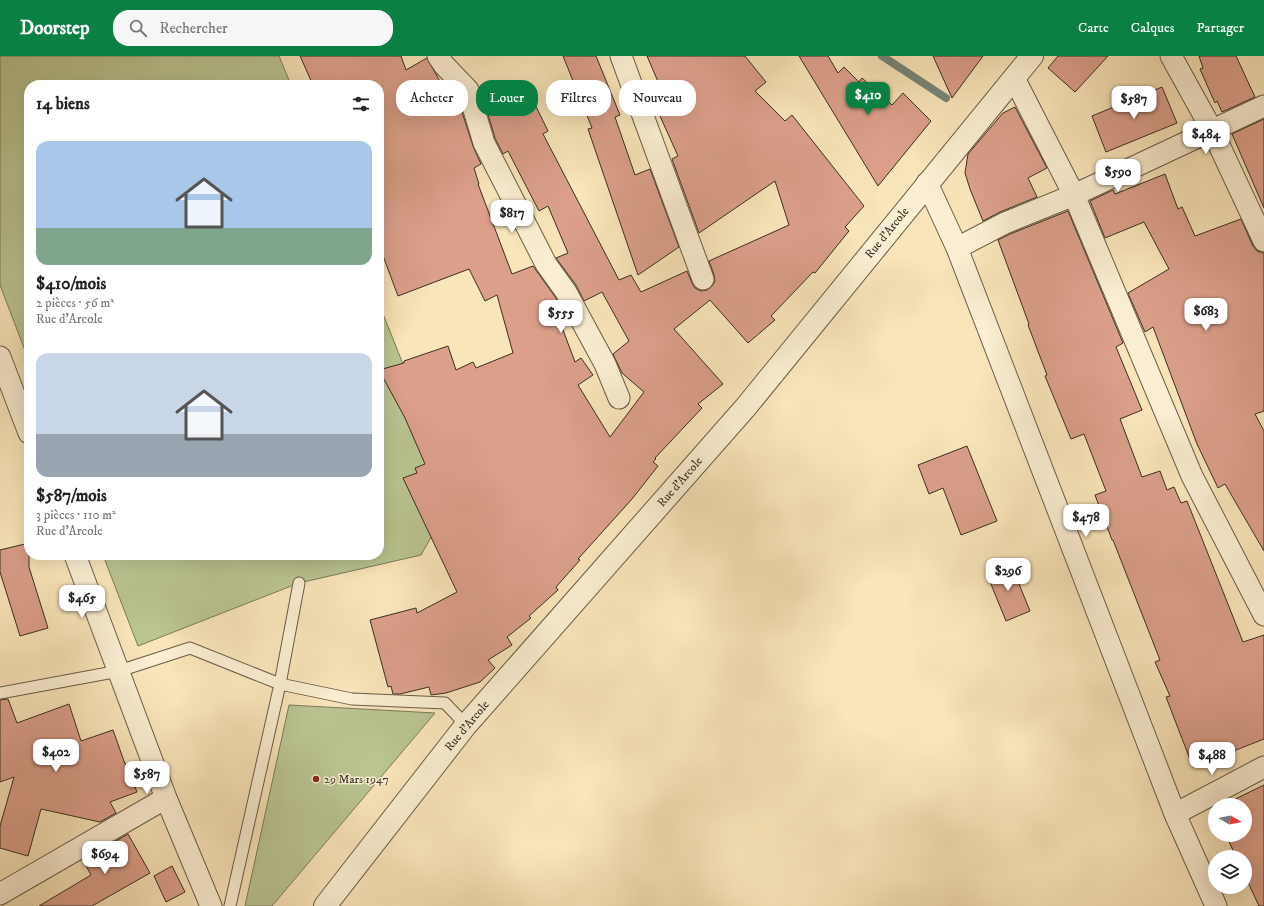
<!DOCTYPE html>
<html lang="fr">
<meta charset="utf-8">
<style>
body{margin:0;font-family:"IM FELL DW Pica",serif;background:#f6f6f6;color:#222;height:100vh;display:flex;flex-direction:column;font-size:15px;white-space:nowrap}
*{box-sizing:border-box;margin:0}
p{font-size:13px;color:#767676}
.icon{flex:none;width:22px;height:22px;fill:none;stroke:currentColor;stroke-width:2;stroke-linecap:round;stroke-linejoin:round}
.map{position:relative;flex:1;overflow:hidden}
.side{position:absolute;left:24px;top:24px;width:360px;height:480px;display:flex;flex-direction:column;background:#fff;border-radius:16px;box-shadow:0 4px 16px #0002}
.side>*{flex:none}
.top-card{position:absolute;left:396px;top:24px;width:380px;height:36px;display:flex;gap:8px}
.needle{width:26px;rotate:100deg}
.fabs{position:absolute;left:1208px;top:742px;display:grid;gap:8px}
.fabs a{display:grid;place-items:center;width:44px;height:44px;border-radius:50%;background:#fff;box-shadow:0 4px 16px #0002;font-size:20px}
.price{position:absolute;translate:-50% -34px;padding:0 9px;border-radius:8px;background:#fff;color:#222;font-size:13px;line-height:26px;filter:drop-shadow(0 1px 2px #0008)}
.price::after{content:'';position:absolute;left:50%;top:24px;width:12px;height:9px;margin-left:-6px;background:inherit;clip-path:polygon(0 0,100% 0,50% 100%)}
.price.current{background:#0b8043;color:#fff}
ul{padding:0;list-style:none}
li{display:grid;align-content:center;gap:8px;height:212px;padding:0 12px}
li span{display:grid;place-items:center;height:124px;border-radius:12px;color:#555}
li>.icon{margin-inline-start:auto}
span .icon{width:72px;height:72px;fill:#fffc;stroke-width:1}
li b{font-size:17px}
h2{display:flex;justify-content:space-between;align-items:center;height:48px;padding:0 12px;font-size:17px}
.tag{padding:0 14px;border-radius:16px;background:#fff;box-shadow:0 4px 16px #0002;font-size:14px;line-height:36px}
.tag.current{background:#0b8043;color:#fff}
header{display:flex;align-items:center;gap:24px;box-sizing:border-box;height:56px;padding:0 20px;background:#0b8043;color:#fff}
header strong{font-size:19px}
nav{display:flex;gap:22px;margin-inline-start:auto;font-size:14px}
.search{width:280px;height:36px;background:#f6f6f6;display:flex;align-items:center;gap:10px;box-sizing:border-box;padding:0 14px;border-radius:16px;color:#767676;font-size:15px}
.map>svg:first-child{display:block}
</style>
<header>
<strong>Doorstep</strong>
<div class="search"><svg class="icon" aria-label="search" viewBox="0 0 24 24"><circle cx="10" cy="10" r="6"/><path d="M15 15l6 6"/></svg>Rechercher</div>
<nav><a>Carte</a><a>Calques</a><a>Partager</a></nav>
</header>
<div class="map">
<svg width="1264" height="850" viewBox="0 0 1264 850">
<rect width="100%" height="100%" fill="#f9e5ba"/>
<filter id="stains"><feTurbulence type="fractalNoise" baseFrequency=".005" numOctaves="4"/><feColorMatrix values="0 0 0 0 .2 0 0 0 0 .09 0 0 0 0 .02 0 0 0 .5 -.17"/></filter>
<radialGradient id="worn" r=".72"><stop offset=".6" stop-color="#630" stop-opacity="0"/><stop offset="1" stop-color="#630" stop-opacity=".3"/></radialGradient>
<path fill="#bac592" stroke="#7a7a5a" d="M 0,0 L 279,0 L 291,29 L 29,29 L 29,305 L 0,229 Z
M 379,248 L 439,398 L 438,469 L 421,499 L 299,527 L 138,590 L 103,499 L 379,499 Z
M 289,649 L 435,657 L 272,850 L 245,850 Z"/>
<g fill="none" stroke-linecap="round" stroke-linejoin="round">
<path stroke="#768577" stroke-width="8" d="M 882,0 L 946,42"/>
</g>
<path fill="#db9f8a" stroke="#392e22" d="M 300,0 L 401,0 L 406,14 L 427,2 L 458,58 L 462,56 L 473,90 L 481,108 L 474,112 L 479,128 L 478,128 L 512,218 L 533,210 L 556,242 L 563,255 L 557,258 L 575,306 L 581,302 L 593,319 L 578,329 L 610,381 L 644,336 L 622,317 L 613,298 L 629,285 L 602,236 L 584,245 L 576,229 L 556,202 L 568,197 L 548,150 L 539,155 L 508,95 L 503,98 L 495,82 L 484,45 L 524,26 L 548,75 L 543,78 L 619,224 L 631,219 L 641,236 L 687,215 L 692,227 L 695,232 L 701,235 L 707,234 L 712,230 L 715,225 L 714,219 L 709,205 L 789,169 L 775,125 L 699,177 L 672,103 L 678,100 L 651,40 L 662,35 L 647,0 L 745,0 L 766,26 L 755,35 L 785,65 L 792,59 L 864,150 L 845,171 L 849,175 L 815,217 L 813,216 L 771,260 L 775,264 L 748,287 L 710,244 L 674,273 L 723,328 L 698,348 L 702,352 L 655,402 L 656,403 L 653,406 L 658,410 L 632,443 L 578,503 L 580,504 L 556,531 L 558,534 L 529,560 L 531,562 L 507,581 L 512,589 L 488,604 L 495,612 L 480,626 L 446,637 L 431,639 L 429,631 L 400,638 L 393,638 L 391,630 L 388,631 L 370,564 L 416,552 L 417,557 L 457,536 L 403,422 L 417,417 L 415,412 L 425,408 L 405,362 L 379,314 L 404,307 L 404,305 L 448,290 L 456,314 L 473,306 L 476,312 L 513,297 L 497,239 L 485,245 L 469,213 L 398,240 L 379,189 L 379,29 L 313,29 Z
M 563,0 L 596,0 L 620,59 L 615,61 L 635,119 L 650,113 L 679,191 L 638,219 L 588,73 L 592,72 Z
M 799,0 L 828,0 L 838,17 L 844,11 L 859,26 L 862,22 L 892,49 L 903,37 L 931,65 L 878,130 Z
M 933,0 L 983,0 L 952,42 Z
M 1058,0 L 1108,0 L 1075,36 L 1048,12 Z
M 1199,0 L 1236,0 L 1255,41 L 1222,56 L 1217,45 L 1215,47 L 1200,13 L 1203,12 Z
M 1162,31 L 1177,67 L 1106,96 L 1092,60 Z
M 1015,51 L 1047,112 L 1028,122 L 1037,141 L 1000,156 L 983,165 L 970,133 L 965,117 L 968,98 L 1003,57 Z
M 1264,63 L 1264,152 L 1232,78 Z
M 1165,118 L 1178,153 L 1182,151 L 1195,180 L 1241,163 L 1253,190 L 1257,195 L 1264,197 L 1264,355 L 1255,358 L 1264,375 L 1264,495 L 1225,428 L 1218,432 L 1197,388 L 1153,271 L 1145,276 L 1128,237 L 1169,213 L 1144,166 L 1105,182 L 1090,145 L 1113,134 L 1115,138 Z
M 1068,155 L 1123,287 L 1116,291 L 1142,354 L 1120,363 L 1142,421 L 1160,415 L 1167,434 L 1174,431 L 1181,447 L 1187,445 L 1243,586 L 1264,579 L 1264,683 L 1193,711 L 1166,641 L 1170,640 L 1155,606 L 1160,604 L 1113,484 L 1112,484 L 1095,439 L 1106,435 L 1084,378 L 1071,383 L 1045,320 L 1047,319 L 1028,269 L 1029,268 L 998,184 L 1010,178 Z
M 967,390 L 997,465 L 961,479 L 943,432 L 929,438 L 918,409 Z
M 29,487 L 29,511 L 48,572 L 20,580 L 0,516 L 0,494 Z
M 1010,506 L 1030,555 L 1006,565 L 986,516 Z
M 8,643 L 17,667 L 69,648 L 81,685 L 113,674 L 125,708 L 126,708 L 137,736 L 110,746 L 116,757 L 100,766 L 41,753 L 28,800 L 0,792 L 0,770 L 14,721 L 0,726 L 0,644 Z
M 1264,729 L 1264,850 L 1259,850 L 1245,820 L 1245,801 L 1236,801 L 1226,779 L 1245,779 L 1245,749 L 1223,749 Z
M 128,778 L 150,817 L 92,850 L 39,850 L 91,819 L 83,804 Z
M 172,810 L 185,836 L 166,846 L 154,820 Z"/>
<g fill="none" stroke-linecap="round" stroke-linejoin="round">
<g stroke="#695c48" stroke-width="13">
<path id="service" d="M 0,637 L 119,615 L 190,592 L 280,628 L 352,643 L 445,647 L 466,669
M 230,850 L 280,628 L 299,527"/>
</g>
<g stroke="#695c48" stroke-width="23">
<path id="minor" d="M 438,0 L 444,9 L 468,34 L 484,87 L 546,208 L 566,236 L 605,308 L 619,342
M 621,0 L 703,223
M 1171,0 L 1212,74 L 1264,185
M 1014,22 L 1074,139 L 1192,420 L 1264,559
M 927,127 L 957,192 L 1175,758 L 1216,850
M 957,192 L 1005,167 L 1074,139 L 1264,50
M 0,301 L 29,377
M 75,499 L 166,742 L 211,850
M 1175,758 L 1264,711
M 0,838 L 166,742"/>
</g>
<g stroke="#695c48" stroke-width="24">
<path id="tertiary" d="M 325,850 L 466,669 L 745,352 L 1032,0"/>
</g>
<use href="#service" stroke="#fbeed2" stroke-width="11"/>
<use href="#minor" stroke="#fbeed2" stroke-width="21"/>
<use href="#tertiary" stroke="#fbeed2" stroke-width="22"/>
</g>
<circle fill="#8f2418" stroke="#fbeed2" stroke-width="1.5" cx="316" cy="723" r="4"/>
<g text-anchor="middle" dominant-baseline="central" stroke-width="3" stroke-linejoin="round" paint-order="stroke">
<g font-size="12" fill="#392e22" stroke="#fbeed2">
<text transform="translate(887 177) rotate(-51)">Rue d'Arcole</text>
<text transform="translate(680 426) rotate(-49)">Rue d'Arcole</text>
<text transform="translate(467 670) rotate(-50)">Rue d'Arcole</text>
</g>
<g font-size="12" fill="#392e22" stroke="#fbeed2" text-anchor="start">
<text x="324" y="723">29 Mars 1947</text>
</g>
</g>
<rect width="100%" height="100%" filter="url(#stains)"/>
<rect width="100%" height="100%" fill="url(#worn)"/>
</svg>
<div class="fabs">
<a><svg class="needle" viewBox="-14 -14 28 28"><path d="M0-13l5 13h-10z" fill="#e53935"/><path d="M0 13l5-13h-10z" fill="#767676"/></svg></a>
<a><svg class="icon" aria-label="layers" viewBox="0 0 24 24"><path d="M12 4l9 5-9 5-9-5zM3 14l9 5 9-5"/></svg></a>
</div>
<b class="price current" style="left:868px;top:60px">$410</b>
<b class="price" style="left:1134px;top:64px">$587</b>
<b class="price" style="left:1206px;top:99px">$484</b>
<b class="price" style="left:1118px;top:137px">$590</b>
<b class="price" style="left:512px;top:178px">$817</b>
<b class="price" style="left:1206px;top:276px">$683</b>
<b class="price" style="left:561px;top:278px">$555</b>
<b class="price" style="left:1086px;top:482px">$478</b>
<b class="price" style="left:1008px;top:536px">$296</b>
<b class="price" style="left:82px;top:563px">$465</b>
<b class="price" style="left:56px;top:717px">$402</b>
<b class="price" style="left:1212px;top:720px">$488</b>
<b class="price" style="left:147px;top:739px">$587</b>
<b class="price" style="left:105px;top:819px">$694</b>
<div class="top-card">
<a class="tag">Acheter</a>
<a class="tag current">Louer</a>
<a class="tag">Filtres</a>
<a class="tag">Nouveau</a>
</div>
<section class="side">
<h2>14 biens<svg class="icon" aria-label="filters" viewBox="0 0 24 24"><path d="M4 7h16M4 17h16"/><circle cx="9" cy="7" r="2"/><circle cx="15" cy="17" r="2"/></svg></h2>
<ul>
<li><span style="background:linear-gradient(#a9c7e8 70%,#7fa58c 0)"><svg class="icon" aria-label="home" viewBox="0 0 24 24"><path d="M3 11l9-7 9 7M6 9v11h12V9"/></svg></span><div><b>$410/mois</b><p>2 pièces · 56 m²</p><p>Rue d'Arcole</p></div></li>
<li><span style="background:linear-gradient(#c9d6e8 65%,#9aa5b1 0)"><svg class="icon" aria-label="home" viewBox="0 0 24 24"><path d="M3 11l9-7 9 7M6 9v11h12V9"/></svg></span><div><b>$587/mois</b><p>3 pièces · 110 m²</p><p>Rue d'Arcole</p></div></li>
</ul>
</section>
</div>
